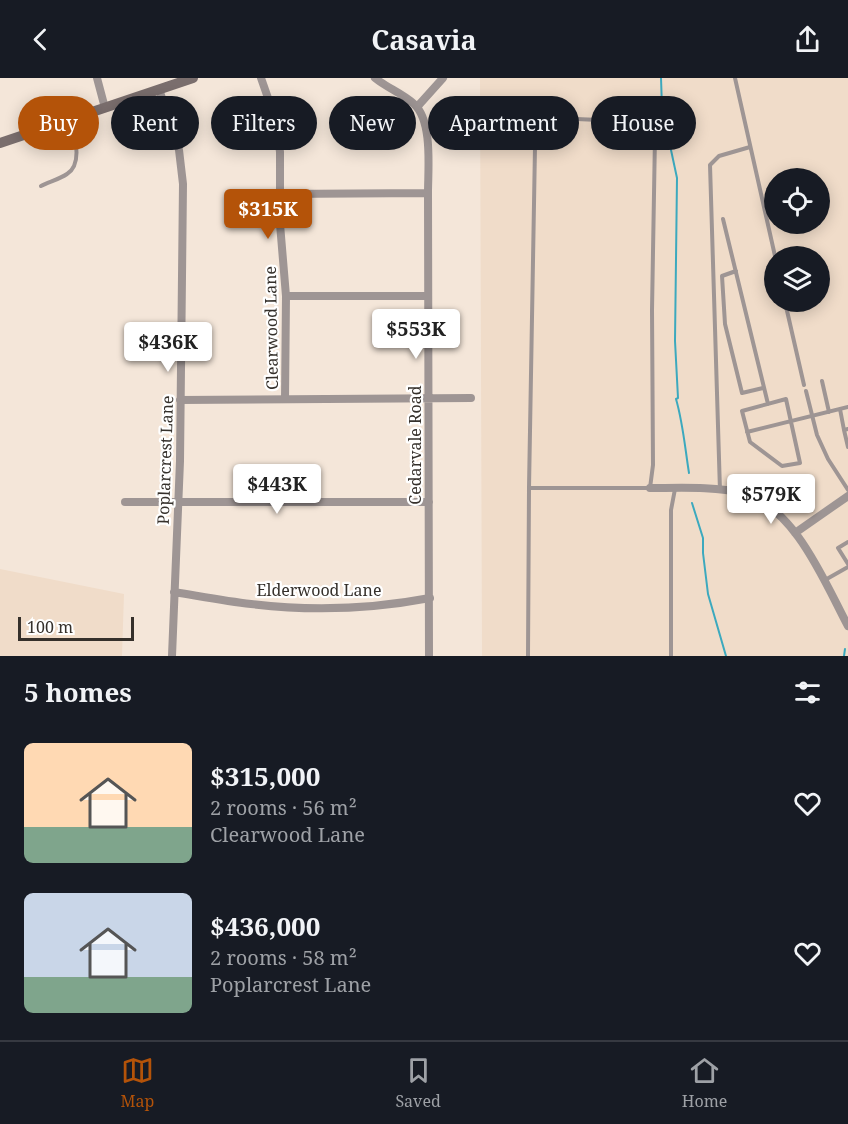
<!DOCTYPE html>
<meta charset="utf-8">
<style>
body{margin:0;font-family:"Noto Serif",serif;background:#20242c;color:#f1f3f6;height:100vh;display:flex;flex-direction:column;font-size:22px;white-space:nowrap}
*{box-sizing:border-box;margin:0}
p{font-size:20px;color:#9ea1a6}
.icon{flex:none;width:33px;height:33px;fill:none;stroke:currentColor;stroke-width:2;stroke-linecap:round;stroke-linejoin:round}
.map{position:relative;height:578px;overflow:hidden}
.drawer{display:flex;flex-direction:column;background:#171b24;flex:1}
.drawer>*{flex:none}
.top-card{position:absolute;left:18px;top:18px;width:813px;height:54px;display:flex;gap:12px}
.tools{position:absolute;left:764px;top:90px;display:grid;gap:12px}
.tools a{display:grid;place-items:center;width:66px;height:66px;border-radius:50%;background:#171b24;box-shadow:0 3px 15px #0003;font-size:30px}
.scale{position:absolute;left:18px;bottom:15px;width:116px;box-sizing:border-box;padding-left:6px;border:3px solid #35302b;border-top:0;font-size:16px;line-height:21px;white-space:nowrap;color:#35302b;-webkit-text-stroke:4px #fff;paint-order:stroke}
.price{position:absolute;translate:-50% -51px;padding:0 14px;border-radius:6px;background:#fff;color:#222;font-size:20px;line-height:39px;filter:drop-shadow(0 2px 3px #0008)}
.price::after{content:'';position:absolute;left:50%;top:36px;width:18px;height:14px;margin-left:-9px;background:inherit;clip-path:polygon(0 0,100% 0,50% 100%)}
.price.on{background:#b45309;color:#fff}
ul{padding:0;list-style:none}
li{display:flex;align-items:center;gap:18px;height:150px;padding:0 24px}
li span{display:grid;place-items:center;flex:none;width:168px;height:120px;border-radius:9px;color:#555}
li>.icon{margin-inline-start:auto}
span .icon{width:72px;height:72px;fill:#fffc;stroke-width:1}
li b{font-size:26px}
h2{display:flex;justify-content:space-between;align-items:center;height:72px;padding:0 24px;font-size:26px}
.tag{padding:0 21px;border-radius:27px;background:#171b24;box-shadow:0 3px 15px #0003;font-size:21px;line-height:54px}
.tag.on{background:#b45309;color:#fff}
header{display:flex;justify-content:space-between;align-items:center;height:78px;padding:0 24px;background:#171b24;font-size:27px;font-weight:700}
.dock{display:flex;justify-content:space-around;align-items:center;height:84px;border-top:2px solid #363941;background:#171b24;font-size:16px;color:#9ea1a6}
.dock a{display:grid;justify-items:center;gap:3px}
.dock .on{color:#b45309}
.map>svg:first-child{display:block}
</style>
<header><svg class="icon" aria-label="back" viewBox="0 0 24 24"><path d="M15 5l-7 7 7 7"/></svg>Casavia<svg class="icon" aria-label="share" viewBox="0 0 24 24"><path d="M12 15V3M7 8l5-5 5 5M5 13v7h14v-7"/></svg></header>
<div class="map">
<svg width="848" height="578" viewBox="0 0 848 578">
<rect width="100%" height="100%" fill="#f4e6d9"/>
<path fill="#f0dcc9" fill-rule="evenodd" d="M 480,0 L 848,0 L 848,578 L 482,578 ZM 774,100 L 819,100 L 819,146 L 774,146 ZM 774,178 L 819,178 L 819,224 L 774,224 Z
M 0,491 L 124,516 L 122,578 L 0,578 Z"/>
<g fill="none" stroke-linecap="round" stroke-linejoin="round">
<path stroke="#3ca9be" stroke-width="2" d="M 661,0 L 662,30 L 677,100 L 675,263 L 678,320 L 676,321 C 683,345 685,370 689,395
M 692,425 L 703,460 L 703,475 L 708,516 L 726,578
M 844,578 L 845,571"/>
<path stroke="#9e9594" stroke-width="4" d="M 735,0 L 775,178
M 41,108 C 49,104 60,101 67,96 C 83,86 75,57 70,42
M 723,141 L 768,326
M 736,193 L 722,198 L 725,246 L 742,315 L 763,310
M 785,224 L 804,307
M 822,303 L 829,334
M 806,313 L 817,357 L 828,381 L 848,412
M 786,321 L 800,385 L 782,388 L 750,364 L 742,333 Z
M 840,331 L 844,352 L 848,351
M 844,352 L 848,369
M 747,354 L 848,329
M 720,413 L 710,87 L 719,78 L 750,69
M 848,464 L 838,470 L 848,486
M 825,502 L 848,489
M 528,578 L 529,410 L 535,69 L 544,43 L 554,40 L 644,44 L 655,58 L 652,232 L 653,387 L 650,410 L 529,410
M 671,578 L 671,432 L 675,411"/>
<path stroke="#9e9594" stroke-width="8" d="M 97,0 L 105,30
M 261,0 L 276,43 L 280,74 L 280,146 L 286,218 L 285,321
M 375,0 C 387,10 402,15 414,26 C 433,43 428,91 428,115 L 429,578
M 159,11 L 179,72 L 183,106 L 180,383 L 172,578
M 417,29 L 443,0
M 280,116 L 428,115
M 286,218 L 428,218
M 180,322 L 471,320
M 650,410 C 676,410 717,408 742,415 C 795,429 824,503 848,548
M 125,424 L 429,424
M 795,455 L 848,418
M 174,514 C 199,518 225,523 251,526 C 309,533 372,531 430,520"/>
<path stroke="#7a6e6d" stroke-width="10" d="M 0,65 L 193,0"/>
</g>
<g text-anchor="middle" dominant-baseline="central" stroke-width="4.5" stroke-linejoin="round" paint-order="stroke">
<g font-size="16" fill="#35302b" stroke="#fff">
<text transform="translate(271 250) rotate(-91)">Clearwood Lane</text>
<text transform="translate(415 367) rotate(-90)">Cedarvale Road</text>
<text transform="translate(165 382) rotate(-88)">Poplarcrest Lane</text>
<text x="319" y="512">Elderwood Lane</text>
</g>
</g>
</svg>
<div class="tools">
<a><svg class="icon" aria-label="locate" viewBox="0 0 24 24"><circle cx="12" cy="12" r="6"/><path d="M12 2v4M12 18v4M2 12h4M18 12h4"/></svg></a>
<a><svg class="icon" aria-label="layers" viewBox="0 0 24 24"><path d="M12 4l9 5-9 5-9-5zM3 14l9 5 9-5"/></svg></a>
</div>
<div class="scale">100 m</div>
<b class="price on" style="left:268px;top:162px">$315K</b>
<b class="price" style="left:416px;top:282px">$553K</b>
<b class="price" style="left:168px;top:295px">$436K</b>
<b class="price" style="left:277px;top:437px">$443K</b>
<b class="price" style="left:771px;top:447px">$579K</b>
<div class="top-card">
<a class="tag on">Buy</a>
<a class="tag">Rent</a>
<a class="tag">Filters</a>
<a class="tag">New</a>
<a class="tag">Apartment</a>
<a class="tag">House</a>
</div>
</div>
<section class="drawer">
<h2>5 homes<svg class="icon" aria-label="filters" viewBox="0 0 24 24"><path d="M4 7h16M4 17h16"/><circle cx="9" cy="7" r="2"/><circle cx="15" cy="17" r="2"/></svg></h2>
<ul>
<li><span style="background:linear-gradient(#ffd9b3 70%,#7fa58c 0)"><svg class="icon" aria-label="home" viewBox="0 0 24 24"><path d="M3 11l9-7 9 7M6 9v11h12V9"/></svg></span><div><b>$315,000</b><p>2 rooms · 56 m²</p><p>Clearwood Lane</p></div><svg class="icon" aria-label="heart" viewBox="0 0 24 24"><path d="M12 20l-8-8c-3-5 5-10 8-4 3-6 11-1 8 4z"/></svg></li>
<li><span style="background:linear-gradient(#c9d6e8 70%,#7fa58c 0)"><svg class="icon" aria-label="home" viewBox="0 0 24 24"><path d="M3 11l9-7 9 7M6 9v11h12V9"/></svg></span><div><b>$436,000</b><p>2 rooms · 58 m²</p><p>Poplarcrest Lane</p></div><svg class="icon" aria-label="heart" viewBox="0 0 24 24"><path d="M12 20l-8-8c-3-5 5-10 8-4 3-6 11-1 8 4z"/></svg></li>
</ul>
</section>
<nav class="dock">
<a class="on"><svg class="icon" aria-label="map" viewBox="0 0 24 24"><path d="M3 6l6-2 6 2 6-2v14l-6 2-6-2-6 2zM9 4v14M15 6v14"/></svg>Map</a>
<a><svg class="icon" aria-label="saved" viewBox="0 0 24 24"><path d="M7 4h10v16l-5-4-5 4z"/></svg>Saved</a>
<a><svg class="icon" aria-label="home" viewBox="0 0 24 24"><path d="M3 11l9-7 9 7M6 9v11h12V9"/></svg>Home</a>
</nav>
